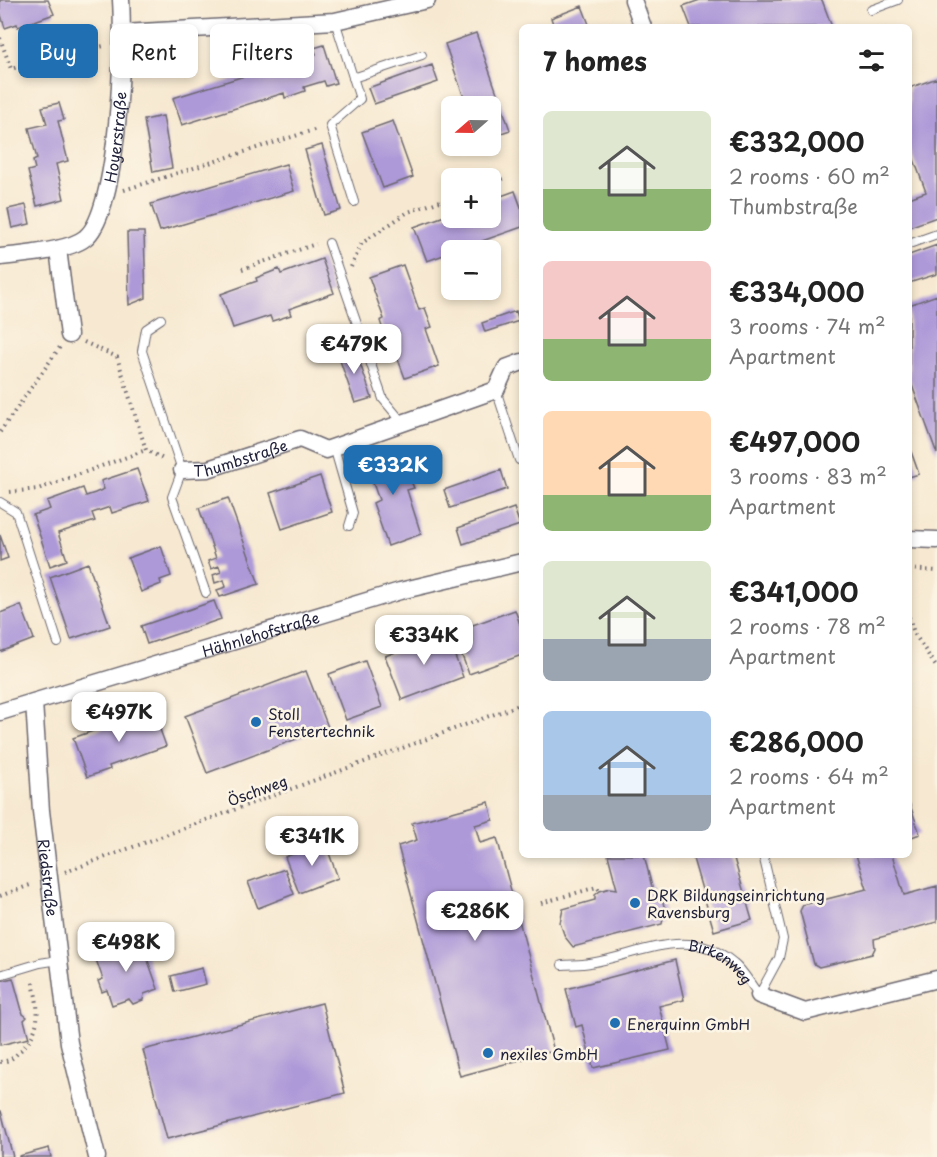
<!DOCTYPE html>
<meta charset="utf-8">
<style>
body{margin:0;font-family:"Playpen Sans",sans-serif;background:#f2f2f2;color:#222;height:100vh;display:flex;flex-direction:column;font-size:22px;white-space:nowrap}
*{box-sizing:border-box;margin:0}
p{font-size:20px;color:#767676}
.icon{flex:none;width:33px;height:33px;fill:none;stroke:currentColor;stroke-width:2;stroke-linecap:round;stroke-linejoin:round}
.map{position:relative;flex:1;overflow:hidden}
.drawer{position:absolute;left:519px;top:24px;width:393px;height:834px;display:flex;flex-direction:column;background:#fff;border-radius:9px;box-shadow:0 3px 9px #0003}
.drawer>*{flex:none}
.top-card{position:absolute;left:18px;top:24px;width:411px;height:54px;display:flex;gap:12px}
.needle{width:39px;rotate:250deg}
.tools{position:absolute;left:441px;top:96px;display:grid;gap:12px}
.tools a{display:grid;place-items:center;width:60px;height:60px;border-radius:9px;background:#fff;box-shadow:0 3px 9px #0003;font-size:30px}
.price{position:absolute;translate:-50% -51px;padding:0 14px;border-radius:12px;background:#fff;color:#222;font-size:20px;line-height:39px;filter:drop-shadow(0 2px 3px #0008)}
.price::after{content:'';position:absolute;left:50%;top:36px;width:18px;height:14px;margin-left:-9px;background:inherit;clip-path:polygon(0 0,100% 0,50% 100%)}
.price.current{background:#1f6fb2;color:#fff}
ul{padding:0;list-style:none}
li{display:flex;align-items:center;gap:18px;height:150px;padding:0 24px}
li span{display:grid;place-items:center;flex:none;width:168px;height:120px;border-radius:9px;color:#555}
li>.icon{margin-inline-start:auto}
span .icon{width:72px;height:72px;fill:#fffc;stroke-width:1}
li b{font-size:26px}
h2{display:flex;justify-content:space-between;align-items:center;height:72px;padding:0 24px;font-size:26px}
.tag{padding:0 21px;border-radius:9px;background:#fff;box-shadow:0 3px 9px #0003;font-size:21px;line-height:54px}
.tag.current{background:#1f6fb2;color:#fff}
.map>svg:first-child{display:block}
</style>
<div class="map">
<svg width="937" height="1157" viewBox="0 0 937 1157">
<rect width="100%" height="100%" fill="#fcf5e5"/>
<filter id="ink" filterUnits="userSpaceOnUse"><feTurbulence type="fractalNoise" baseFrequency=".0167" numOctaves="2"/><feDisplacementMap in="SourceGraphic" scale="12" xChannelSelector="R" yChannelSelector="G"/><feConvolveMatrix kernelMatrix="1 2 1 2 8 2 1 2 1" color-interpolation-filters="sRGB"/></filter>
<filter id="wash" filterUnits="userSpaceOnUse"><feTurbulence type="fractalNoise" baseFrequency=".008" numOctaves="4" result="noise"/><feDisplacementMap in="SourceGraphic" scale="24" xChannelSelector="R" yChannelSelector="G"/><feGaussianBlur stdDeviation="1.35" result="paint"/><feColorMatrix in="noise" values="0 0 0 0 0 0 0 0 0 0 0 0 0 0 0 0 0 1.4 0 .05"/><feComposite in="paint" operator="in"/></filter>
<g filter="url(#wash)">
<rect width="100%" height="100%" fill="#f7e9d1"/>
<g id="blocks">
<path fill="#ad99d8" d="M 0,0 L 48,0 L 54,14 L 18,27 L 17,24 L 5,28 L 0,12 Z
M 700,0 L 822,0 L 832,27 L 691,27 L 683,6 Z
M 582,6 L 590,27 L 554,27 L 551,18 Z
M 476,33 L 510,130 L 490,137 L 490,106 L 467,106 L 445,44 Z
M 324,45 L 336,83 L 326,86 L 324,81 L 304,87 L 305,91 L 285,98 L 284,93 L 182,125 L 173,98 L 316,54 L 314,48 Z
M 432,65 L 438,82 L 374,104 L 368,88 Z
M 937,78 L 937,217 L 909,227 L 909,198 L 926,192 L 909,146 L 909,88 Z
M 59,103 L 64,120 L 58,121 L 68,161 L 56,164 L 64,199 L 37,206 L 28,171 L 35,169 L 33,161 L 37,159 L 29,128 L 47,124 L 42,107 Z
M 163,116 L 172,168 L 153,172 L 144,120 Z
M 393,121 L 413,177 L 383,188 L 362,132 Z
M 322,145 L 341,210 L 324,215 L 305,150 Z
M 286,164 L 294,191 L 160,231 L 151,204 Z
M 515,191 L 522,210 L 522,227 L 482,241 L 484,247 L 474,250 L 464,250 L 463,248 L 452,250 L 452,252 L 427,261 L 414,227 L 450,214 L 448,210 L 452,209 L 452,218 L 490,218 L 490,200 Z
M 26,205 L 30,224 L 12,228 L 8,209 Z
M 127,232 L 144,232 L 146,298 L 129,305 Z
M 937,245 L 937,274 L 909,283 L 909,255 Z
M 322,259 L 334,293 L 289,309 L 291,315 L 282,318 L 272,321 L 270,316 L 233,328 L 221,294 L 257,281 L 256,278 L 279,269 L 281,274 Z
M 403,265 L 419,310 L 425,308 L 432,327 L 426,329 L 439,366 L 405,378 L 392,343 L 388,344 L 380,321 L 384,319 L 369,277 Z
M 937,295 L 937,454 L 909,377 L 909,305 Z
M 516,311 L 519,321 L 485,332 L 482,323 Z
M 354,346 L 372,398 L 355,403 L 337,352 Z
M 909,446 L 919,474 L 909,477 Z
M 397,447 L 414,488 L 407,490 L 421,534 L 388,546 L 373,503 L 379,500 L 364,458 Z
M 137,469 L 149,501 L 112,513 L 110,507 L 92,513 L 95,521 L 58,533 L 67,560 L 50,566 L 33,515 L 50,509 L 47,501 L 83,488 L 86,496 L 95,493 L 104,489 L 101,481 Z
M 501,470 L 507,489 L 450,508 L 444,490 Z
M 320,476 L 332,512 L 282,529 L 270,493 Z
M 228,498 L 259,584 L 220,597 L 217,590 L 226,587 L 224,580 L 215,583 L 213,575 L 221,572 L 219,566 L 211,569 L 208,561 L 216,558 L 199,508 Z
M 514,508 L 520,525 L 463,544 L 458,528 Z
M 0,535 L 8,558 L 0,561 Z
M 161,546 L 171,576 L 160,580 L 161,584 L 141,592 L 128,558 Z
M 88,563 L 110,626 L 71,639 L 50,577 Z
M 214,601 L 221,619 L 147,644 L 141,626 Z
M 21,605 L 34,639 L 0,652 L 0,613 Z
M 515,610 L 522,630 L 522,655 L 469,674 L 453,632 Z
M 446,633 L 463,677 L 402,700 L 385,656 Z
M 365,661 L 382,707 L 346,720 L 329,674 Z
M 306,671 L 328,727 L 207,773 L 185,716 Z
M 153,710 L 166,746 L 109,766 L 110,769 L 87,777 L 73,738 Z
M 489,802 L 493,820 L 475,825 L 480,843 L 497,838 L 554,1051 L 460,1076 L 398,846 L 417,840 L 412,823 Z
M 909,802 L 920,834 L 909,838 Z
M 325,842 L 338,878 L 299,893 L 285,857 Z
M 608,855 L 644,855 L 652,887 L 661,896 L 665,909 L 662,924 L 573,947 L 565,937 L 560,923 L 563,909 L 595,900 L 595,895 L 600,891 L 610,888 L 617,889 Z
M 692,855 L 733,855 L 752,920 L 714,931 Z
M 856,855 L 892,855 L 904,895 L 937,886 L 937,922 L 874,939 L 875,948 L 872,954 L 819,967 L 814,964 L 800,911 L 803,905 L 867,889 Z
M 285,869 L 294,894 L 258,908 L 248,882 Z
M 140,938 L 158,989 L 144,994 L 143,1000 L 133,1004 L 129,999 L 112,1005 L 107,990 L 102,992 L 98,981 L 103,979 L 94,954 Z
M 675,960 L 684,1000 L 659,1006 L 670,1050 L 593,1068 L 582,1025 L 576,1027 L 566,989 Z
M 202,968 L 206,984 L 175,992 L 171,976 Z
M 13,978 L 23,1014 L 27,1017 L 24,1020 L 29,1038 L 0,1045 L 0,981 Z
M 322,1003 L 345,1093 L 167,1139 L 143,1050 Z
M 0,1111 L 1,1111 L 13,1157 L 0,1157 Z
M 49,1148 L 51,1157 L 19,1157 L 19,1156 Z"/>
</g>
</g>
<g filter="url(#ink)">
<use href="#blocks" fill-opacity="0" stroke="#6d6870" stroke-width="1.5"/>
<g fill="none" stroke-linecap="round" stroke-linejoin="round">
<g stroke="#6d6870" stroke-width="10">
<g id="lane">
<path d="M 871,10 L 898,0"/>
<path d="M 335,21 L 360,99 L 330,125 L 354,202"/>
<path d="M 353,78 L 422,55"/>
<path d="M 329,243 L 383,399 L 403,423"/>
<path d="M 909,244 L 937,234"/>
<path d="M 161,319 L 146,329 L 142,351 L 182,470 L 172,497 L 206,593"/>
<path d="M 496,390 L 519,460"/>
<path d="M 334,447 L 353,513 L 349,526"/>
<path d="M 0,502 L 16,512 L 58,643"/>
<path id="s1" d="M 562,965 C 571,964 581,965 590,963 C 640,955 688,924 734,963 C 744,971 751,985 759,995 L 779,958 L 783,939 L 763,855"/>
<path d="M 0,975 L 40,963 L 59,960"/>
</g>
</g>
<g stroke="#6d6870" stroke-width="19">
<g id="street">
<path d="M 633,0 L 643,27"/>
<path d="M 123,33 L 335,21 L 427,0"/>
<path d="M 58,249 L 69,335"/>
<path id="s2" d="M 0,257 C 21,255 69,251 85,238 C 119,212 124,44 121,0"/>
<path id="s3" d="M 182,470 L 208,469 L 300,439 L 326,450 L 496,390 L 506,368 L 522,362"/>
<path d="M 909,539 L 937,540"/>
<path id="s4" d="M 34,702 L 41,811 L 69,1043 L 97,1157"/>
<path id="s5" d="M 0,712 L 400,591 L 522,562"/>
<path d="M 759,995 L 805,1012 L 937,979"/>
</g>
</g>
<path stroke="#6d6870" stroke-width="4" stroke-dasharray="1.5 4.5" stroke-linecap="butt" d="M 0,38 L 11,69 L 52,57 L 104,46
M 490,183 L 506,178
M 124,190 L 317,129
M 351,267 L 362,243 L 408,212 L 452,197
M 242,269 L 316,244
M 84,342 L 117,357 L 146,450 L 165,460
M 0,432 L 60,347
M 10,492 L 38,489 L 146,450
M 909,569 L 937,571
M 909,617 L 914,633 L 937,668
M 65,872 L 522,704
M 0,896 L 33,884
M 541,903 L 597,887 L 600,891
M 0,1062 C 10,1061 13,1058 20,1051 C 43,1030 39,1007 32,979"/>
<use href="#lane" stroke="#fff" stroke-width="8"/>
<use href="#street" stroke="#fff" stroke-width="16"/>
</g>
</g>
<g fill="#1f6fb2" stroke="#fcf5e5" stroke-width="2">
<circle cx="256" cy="722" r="6"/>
<circle cx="635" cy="903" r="6"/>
<circle cx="615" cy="1023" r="6"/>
<circle cx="488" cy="1053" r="6"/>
</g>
<g text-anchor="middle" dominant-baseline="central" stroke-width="5" stroke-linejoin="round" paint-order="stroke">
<g font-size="15" fill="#22223b" stroke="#fcf5e5">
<text stroke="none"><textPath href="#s2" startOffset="195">Hoyerstraße</textPath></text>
<text stroke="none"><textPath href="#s3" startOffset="60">Thumbstraße</textPath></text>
<text stroke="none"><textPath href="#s5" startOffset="272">Hähnlehofstraße</textPath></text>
<text transform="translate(257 790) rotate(-20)">Öschweg</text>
<text stroke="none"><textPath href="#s4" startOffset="176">Riedstraße</textPath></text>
<text stroke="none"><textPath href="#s1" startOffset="166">Birkenweg</textPath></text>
</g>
<g font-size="15" fill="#22223b" stroke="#fcf5e5" text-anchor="start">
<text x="268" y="713">Stoll<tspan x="268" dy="17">Fenstertechnik</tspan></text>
<text x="647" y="894">DRK Bildungseinrichtung<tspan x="647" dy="17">Ravensburg</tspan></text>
<text x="627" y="1023">Enerquinn GmbH</text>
<text x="500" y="1053">nexiles GmbH</text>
</g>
</g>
</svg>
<div class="tools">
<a><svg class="needle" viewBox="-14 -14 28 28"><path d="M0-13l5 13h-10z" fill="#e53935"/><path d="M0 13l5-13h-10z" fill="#767676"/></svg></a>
<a>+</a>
<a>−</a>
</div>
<b class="price" style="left:354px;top:375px">€479K</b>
<b class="price current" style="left:393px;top:496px">€332K</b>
<b class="price" style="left:424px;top:666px">€334K</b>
<b class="price" style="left:119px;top:743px">€497K</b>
<b class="price" style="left:312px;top:867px">€341K</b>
<b class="price" style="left:475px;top:942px">€286K</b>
<b class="price" style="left:126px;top:973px">€498K</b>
<div class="top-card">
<a class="tag current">Buy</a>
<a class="tag">Rent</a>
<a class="tag">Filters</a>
</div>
<section class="drawer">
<h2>7 homes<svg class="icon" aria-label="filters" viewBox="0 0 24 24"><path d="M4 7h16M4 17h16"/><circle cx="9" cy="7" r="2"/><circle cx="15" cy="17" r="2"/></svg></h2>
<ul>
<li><span style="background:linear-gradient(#dfe7d0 65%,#8fb573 0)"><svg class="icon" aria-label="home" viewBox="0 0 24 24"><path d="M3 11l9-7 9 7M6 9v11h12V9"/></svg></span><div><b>€332,000</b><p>2 rooms · 60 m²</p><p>Thumbstraße</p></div></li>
<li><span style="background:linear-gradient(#f6c9c9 65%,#8fb573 0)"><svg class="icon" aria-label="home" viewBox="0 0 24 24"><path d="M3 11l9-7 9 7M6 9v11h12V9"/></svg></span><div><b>€334,000</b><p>3 rooms · 74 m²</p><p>Apartment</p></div></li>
<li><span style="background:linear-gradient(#ffd9b3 70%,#8fb573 0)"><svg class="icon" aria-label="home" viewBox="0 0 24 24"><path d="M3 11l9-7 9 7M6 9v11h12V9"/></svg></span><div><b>€497,000</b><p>3 rooms · 83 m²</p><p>Apartment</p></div></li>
<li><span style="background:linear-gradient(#dfe7d0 65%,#9aa5b1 0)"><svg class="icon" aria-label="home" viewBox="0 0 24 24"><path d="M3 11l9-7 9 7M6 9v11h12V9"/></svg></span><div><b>€341,000</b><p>2 rooms · 78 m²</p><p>Apartment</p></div></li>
<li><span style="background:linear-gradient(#a9c7e8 70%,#9aa5b1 0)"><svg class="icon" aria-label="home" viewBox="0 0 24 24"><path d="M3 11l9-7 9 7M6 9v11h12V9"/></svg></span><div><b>€286,000</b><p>2 rooms · 64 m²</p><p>Apartment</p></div></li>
</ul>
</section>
</div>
